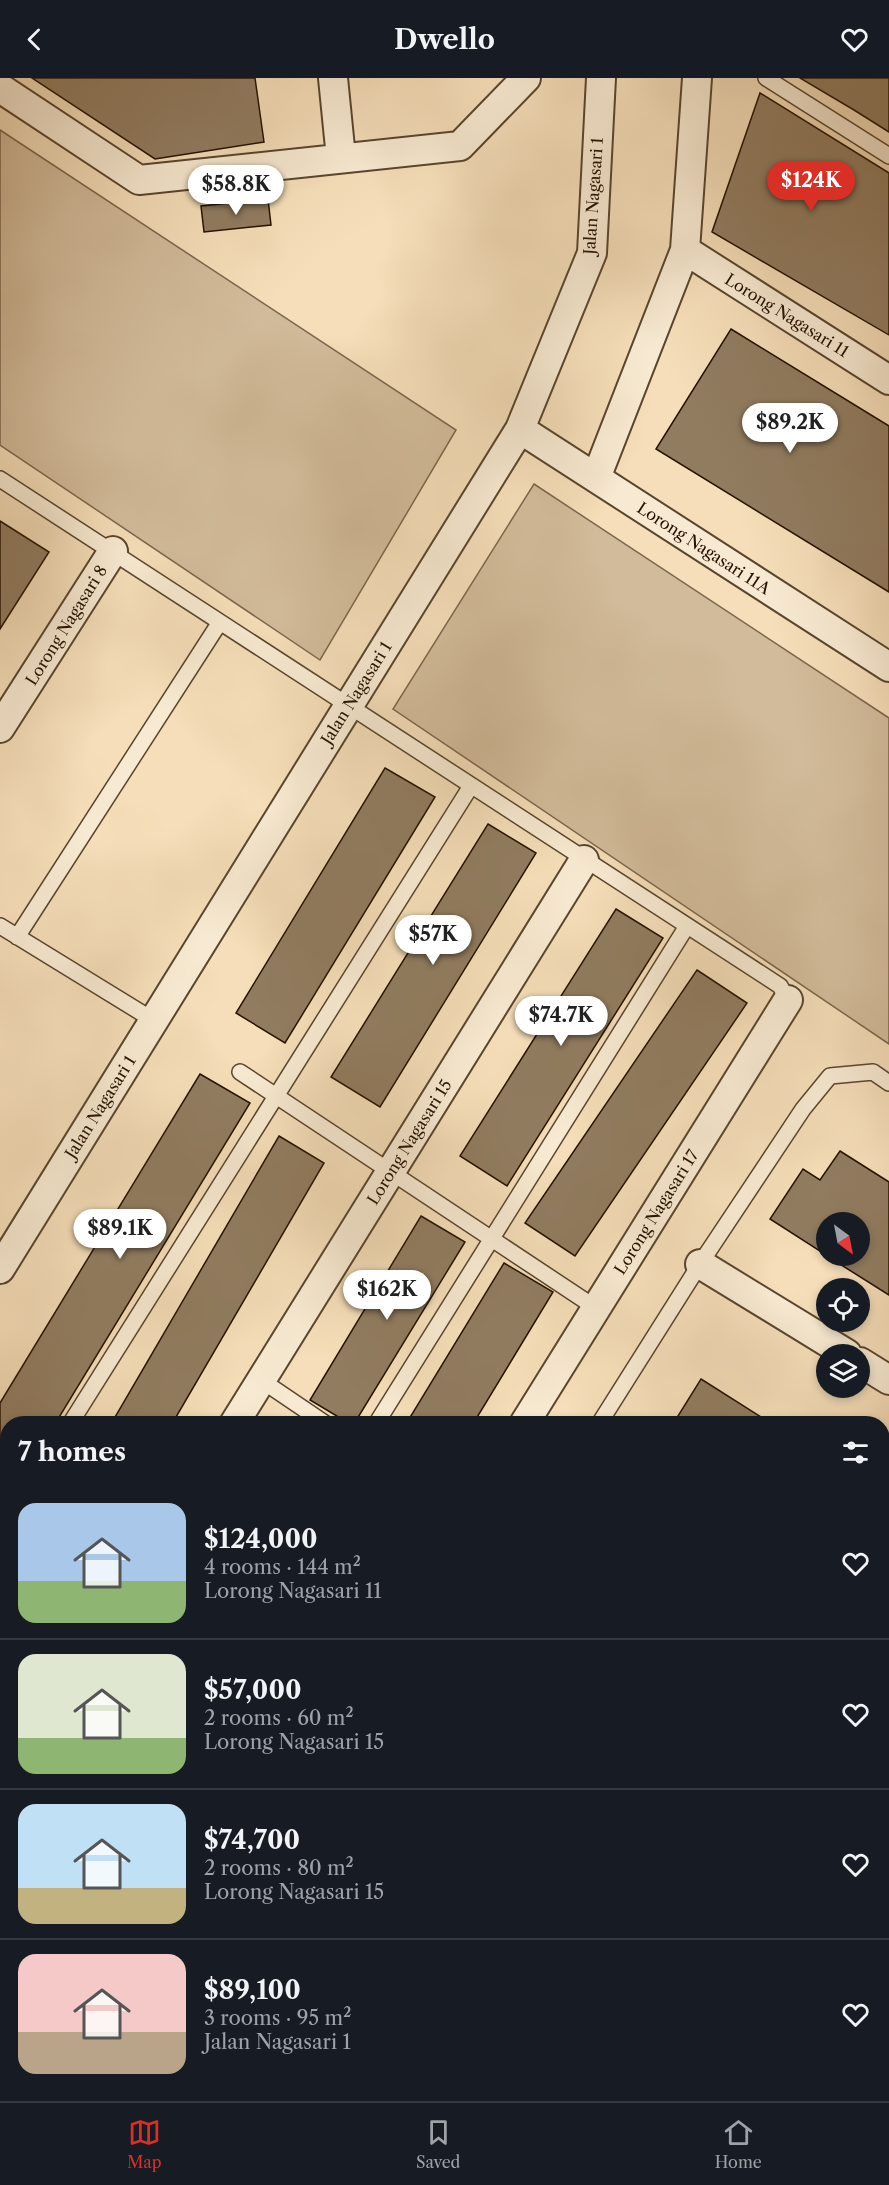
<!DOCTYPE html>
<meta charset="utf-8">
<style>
body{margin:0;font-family:"Libre Caslon Text",serif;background:#242831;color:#f1f3f6;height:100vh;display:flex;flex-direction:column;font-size:22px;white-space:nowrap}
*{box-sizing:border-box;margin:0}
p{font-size:20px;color:#9ea1a6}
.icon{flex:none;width:33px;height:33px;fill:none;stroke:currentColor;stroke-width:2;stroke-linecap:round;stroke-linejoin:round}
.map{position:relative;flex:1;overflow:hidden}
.panel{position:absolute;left:0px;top:1338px;width:890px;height:686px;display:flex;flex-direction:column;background:#171b24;border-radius:24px 24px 0 0;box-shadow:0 3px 9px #0003}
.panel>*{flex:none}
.needle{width:39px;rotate:148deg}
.buttons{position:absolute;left:816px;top:1134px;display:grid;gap:12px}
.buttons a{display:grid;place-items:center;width:54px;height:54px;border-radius:50%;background:#171b24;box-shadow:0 3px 9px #0003;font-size:30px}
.price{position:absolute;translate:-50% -51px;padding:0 14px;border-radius:21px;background:#fff;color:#222;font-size:20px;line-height:39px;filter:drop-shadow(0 2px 3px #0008)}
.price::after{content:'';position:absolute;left:50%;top:36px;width:18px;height:14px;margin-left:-9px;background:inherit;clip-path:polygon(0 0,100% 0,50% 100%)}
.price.active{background:#d93025;color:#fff}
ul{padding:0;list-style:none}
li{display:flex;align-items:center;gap:18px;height:150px;padding:0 18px}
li+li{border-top:2px solid #363941}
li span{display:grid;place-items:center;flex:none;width:168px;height:120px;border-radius:18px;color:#555}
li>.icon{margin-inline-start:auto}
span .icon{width:72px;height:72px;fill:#fffc;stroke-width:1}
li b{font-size:26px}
h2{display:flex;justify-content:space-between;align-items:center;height:72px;padding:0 18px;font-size:26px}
header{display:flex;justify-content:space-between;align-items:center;height:78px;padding:0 18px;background:#171b24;font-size:27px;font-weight:800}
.menu{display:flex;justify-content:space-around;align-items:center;height:84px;border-top:2px solid #363941;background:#171b24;font-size:16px;color:#9ea1a6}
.menu a{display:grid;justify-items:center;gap:3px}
.menu .active{color:#d93025}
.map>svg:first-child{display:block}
</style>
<header><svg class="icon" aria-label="back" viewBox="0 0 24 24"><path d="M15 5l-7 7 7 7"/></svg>Dwello<svg class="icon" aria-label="heart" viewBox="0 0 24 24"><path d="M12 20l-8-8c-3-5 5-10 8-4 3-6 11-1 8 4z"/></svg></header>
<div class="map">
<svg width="889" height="2023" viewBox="0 0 889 2023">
<rect width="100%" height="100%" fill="#f5deb9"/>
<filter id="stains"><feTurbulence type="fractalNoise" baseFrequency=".00333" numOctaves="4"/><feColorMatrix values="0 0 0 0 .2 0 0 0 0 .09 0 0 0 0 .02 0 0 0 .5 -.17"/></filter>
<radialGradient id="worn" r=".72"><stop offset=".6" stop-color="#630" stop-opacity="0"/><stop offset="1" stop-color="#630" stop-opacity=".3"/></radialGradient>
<path fill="#d2bb9a" stroke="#7c664d" stroke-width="1.5" d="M 0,52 L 456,352 L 320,582 L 0,367 Z
M 534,406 L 889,640 L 889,966 L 393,631 Z"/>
<path fill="#917c60" stroke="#251200" stroke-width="1.5" d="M 32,0 L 255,0 L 264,64 L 155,81 Z
M 800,0 L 889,0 L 889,54 L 854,32 Z
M 760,15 L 889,95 L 889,257 L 712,154 Z
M 268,121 L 271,147 L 204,154 L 201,128 Z
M 731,251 L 889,348 L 889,514 L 656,371 Z
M 0,443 L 49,474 L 0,551 Z
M 385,690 L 435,719 L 285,965 L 236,935 Z
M 488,746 L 536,775 L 380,1029 L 331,999 Z
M 616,831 L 663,860 L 507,1108 L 460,1078 Z
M 697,892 L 747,925 L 575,1178 L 525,1145 Z
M 200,996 L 250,1025 L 55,1346 L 8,1346 L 8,1418 L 0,1413 L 0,1325 Z
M 279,1058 L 324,1085 L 172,1346 L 111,1346 Z
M 840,1073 L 889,1104 L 889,1217 L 827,1178 L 860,1178 L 860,1144 L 826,1144 L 826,1177 L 770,1141 L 803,1091 L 820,1102 Z
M 421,1138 L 465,1164 L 354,1346 L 350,1346 L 310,1322 Z
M 504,1185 L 553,1214 L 473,1346 L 406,1346 Z
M 701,1301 L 772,1346 L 673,1346 Z
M 882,1415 L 889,1419 L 889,1530 L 882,1525 Z
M 4,1624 L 8,1627 L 8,1838 L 0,1850 L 0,1630 Z
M 28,2016 L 169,2016 L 165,2023 L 25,2023 Z
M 241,2016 L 364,2016 L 359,2023 L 236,2023 Z
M 506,2016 L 642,2016 L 637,2023 L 502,2023 Z"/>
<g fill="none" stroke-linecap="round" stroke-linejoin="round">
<g stroke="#59452e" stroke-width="18">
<path id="service" d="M 766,0 L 889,78
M 0,401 L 780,908 L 788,922
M 0,848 L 153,942
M 17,859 L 220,544
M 240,994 L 596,1230
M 261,1302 L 326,1346
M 70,1346 L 471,708
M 376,1346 L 687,848
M 599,1346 L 700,1186 L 803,1031 L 830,998 L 873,994 L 889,1005
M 0,1457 L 8,1445
M 0,1587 L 8,1575
M 882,1878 L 889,1883
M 194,2023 L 198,2016
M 665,2023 L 669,2016"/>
</g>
<g stroke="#59452e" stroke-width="32">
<path id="minor" d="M 333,0 L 341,80
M 0,10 L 139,102 L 460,68 L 526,0
M 685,172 L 889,302
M 520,351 L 889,589
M 596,400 L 685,172 L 697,0
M 0,650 L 113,473
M 700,1186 L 847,1276
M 0,1191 L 520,351 L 592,175 L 601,0
M 860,1284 L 889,1302
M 234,1346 L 584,782
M 524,1346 L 788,922
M 0,1465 L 8,1469
M 0,1562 L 8,1566
M 882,1643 L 889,1647
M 0,1974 L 8,1963
M 740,2016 L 752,2023
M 451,2023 L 456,2016"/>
</g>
<use href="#service" stroke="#f8ead2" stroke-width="15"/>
<use href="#minor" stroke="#f8ead2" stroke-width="28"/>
</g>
<g text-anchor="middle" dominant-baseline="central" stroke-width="6" stroke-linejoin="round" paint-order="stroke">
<g font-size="16" fill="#251200" stroke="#f8ead2">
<text transform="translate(593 118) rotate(-86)">Jalan Nagasari 1</text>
<text transform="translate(787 237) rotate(32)">Lorong Nagasari 11</text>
<text transform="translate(704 470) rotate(33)">Lorong Nagasari 11A</text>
<text transform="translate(66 547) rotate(-58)">Lorong Nagasari 8</text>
<text transform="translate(356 615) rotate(-58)">Jalan Nagasari 1</text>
<text transform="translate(100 1029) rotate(-58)">Jalan Nagasari 1</text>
<text transform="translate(409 1064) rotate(-58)">Lorong Nagasari 15</text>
<text transform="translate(656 1134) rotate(-58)">Lorong Nagasari 17</text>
</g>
</g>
<rect width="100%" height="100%" filter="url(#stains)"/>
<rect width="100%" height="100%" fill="url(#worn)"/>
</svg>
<div class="buttons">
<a><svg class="needle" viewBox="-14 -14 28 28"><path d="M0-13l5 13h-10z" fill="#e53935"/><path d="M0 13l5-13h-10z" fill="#9ea1a6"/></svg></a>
<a><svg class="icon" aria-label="locate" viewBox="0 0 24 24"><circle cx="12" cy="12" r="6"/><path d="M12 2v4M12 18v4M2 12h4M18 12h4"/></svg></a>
<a><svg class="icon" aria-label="layers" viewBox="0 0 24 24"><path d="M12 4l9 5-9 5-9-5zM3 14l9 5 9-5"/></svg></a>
</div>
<b class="price active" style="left:811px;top:134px">$124K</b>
<b class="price" style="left:236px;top:138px">$58.8K</b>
<b class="price" style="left:790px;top:376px">$89.2K</b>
<b class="price" style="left:433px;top:888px">$57K</b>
<b class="price" style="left:561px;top:969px">$74.7K</b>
<b class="price" style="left:120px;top:1182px">$89.1K</b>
<b class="price" style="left:387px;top:1243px">$162K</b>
<section class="panel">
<h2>7 homes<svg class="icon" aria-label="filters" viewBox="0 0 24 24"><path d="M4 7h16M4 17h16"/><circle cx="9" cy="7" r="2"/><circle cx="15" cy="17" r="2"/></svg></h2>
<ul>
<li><span style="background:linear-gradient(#a9c7e8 65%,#8fb573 0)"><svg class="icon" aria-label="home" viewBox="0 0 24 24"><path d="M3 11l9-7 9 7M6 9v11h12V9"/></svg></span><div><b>$124,000</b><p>4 rooms · 144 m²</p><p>Lorong Nagasari 11</p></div><svg class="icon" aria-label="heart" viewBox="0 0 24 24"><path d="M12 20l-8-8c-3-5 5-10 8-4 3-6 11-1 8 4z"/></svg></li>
<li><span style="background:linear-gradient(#dfe7d0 70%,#8fb573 0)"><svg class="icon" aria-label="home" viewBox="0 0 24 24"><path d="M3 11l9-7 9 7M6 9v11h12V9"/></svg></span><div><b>$57,000</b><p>2 rooms · 60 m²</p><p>Lorong Nagasari 15</p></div><svg class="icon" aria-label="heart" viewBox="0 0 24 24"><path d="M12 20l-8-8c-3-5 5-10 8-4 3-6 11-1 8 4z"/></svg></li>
<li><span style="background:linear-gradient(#bfe0f5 70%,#c2b280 0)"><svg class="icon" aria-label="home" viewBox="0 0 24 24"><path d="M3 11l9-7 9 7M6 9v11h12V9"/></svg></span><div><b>$74,700</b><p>2 rooms · 80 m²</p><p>Lorong Nagasari 15</p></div><svg class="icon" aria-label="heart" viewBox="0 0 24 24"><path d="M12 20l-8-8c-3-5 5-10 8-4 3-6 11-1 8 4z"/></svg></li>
<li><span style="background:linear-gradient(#f6c9c9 65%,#b9a48a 0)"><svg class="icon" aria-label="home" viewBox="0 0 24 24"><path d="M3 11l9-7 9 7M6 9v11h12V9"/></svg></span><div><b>$89,100</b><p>3 rooms · 95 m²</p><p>Jalan Nagasari 1</p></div><svg class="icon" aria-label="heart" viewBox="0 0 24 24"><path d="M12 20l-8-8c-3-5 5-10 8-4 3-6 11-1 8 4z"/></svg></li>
</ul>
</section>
</div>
<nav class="menu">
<a class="active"><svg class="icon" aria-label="map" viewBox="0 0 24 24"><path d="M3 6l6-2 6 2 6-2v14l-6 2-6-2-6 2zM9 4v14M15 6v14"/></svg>Map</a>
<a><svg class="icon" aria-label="saved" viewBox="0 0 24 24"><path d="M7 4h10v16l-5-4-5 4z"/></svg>Saved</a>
<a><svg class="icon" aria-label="home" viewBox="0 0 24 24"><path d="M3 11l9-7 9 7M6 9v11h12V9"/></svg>Home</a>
</nav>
